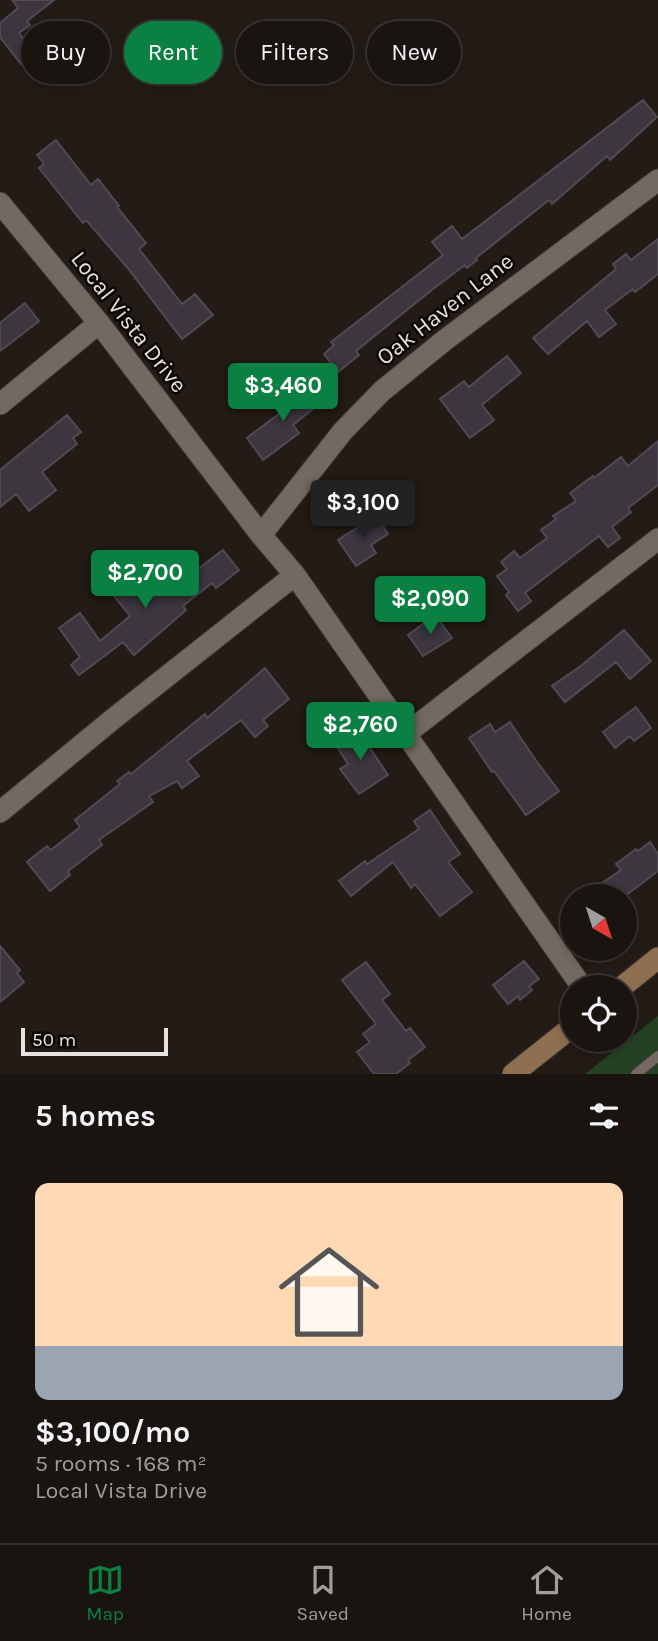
<!DOCTYPE html>
<meta charset="utf-8">
<style>
body{margin:0;font-family:Karla,sans-serif;background:#231d19;color:#f1f3f6;height:100vh;display:flex;flex-direction:column;font-size:26px;white-space:nowrap}
*{box-sizing:border-box;margin:0}
p{font-size:23px;color:#9f9e9f}
.icon{flex:none;width:38px;height:38px;fill:none;stroke:currentColor;stroke-width:2;stroke-linecap:round;stroke-linejoin:round}
.map{position:relative;height:1074px;overflow:hidden}
.sheet{display:flex;flex-direction:column;background:#1a1410;flex:1}
.sheet>*{flex:none}
.hud{position:absolute;left:21px;top:21px;width:616px;height:63px;display:flex;gap:14px}
.needle{width:46px;rotate:141deg}
.buttons{position:absolute;left:560px;top:884px;display:grid;gap:14px}
.buttons a{display:grid;place-items:center;width:77px;height:77px;border-radius:50%;background:#1a1410;box-shadow:0 4px 10px #0003,0 0 0 2px #383330;font-size:35px}
.scale{position:absolute;left:21px;bottom:18px;width:147px;box-sizing:border-box;padding-left:7px;border:4px solid #e8e2de;border-top:0;font-size:19px;line-height:24px;white-space:nowrap;color:#e8e2de;-webkit-text-stroke:5px #0a0705;paint-order:stroke}
.price{position:absolute;translate:-50% -60px;padding:0 16px;border-radius:7px;background:#0b8043;color:#fff;font-size:23px;line-height:46px;filter:drop-shadow(0 2px 4px #0008)}
.price::after{content:'';position:absolute;left:50%;top:42px;width:21px;height:16px;margin-left:-10px;background:inherit;clip-path:polygon(0 0,100% 0,50% 100%)}
.price.current{background:#222;color:#fff}
ul{padding:0;list-style:none}
li{display:grid;align-content:center;gap:14px;height:371px;padding:0 35px}
li+li{border-top:2px solid #383330}
li span{display:grid;place-items:center;height:217px;border-radius:14px;color:#555}
li>.icon{margin-inline-start:auto}
span .icon{width:126px;height:126px;fill:#fffc;stroke-width:1}
li b{font-size:30px}
h2{display:flex;justify-content:space-between;align-items:center;height:84px;padding:0 35px;font-size:30px}
.chip{padding:0 24px;border-radius:32px;background:#1a1410;box-shadow:0 4px 10px #0003,0 0 0 2px #383330;font-size:24px;line-height:63px}
.chip.current{background:#0b8043;color:#fff}
.tab-bar{display:flex;justify-content:space-around;align-items:center;height:98px;border-top:2px solid #383330;background:#1a1410;font-size:19px;color:#9f9e9f}
.tab-bar a{display:grid;justify-items:center;gap:4px}
.tab-bar .current{color:#0b8043}
.map>svg:first-child{display:block}
</style>
<div class="map">
<svg width="658" height="1074" viewBox="0 0 658 1074">
<rect width="100%" height="100%" fill="#231b15"/>
<path fill="#244124" d="M 658,1016 L 658,1074 L 585,1074 Z"/>
<path fill="#3c363f" stroke="#504a53" stroke-width="2" d="M 12,0 L 54,0 L 27,21 L 30,25 L 19,33 L 35,53 L 21,64 L 0,37 L 0,23 L 18,8 Z
M 643,100 L 657,117 L 610,160 L 607,156 L 552,204 L 549,200 L 476,258 L 477,260 L 467,268 L 465,265 L 433,289 L 356,351 L 359,355 L 338,372 L 324,354 L 334,345 L 331,342 L 443,255 L 432,242 L 452,226 L 462,239 Z
M 56,140 L 91,185 L 98,179 L 119,206 L 117,207 L 146,243 L 139,249 L 182,304 L 195,294 L 213,315 L 182,339 L 126,266 L 86,220 L 83,223 L 39,168 L 44,164 L 37,155 Z
M 658,239 L 658,274 L 635,292 L 633,289 L 605,310 L 616,324 L 599,337 L 587,321 L 548,354 L 533,338 L 616,269 L 613,264 L 626,254 L 631,260 Z
M 25,303 L 39,321 L 0,351 L 0,323 Z
M 507,356 L 521,373 L 482,405 L 494,420 L 470,438 L 440,399 L 464,381 L 469,387 Z
M 303,383 L 319,404 L 293,425 L 299,433 L 263,460 L 247,438 L 285,409 L 280,402 Z
M 67,415 L 81,432 L 73,438 L 77,444 L 42,472 L 56,490 L 29,511 L 16,494 L 0,507 L 0,470 Z
M 658,441 L 658,485 L 628,508 L 631,512 L 612,527 L 620,538 L 608,547 L 599,536 L 525,593 L 531,601 L 518,611 L 506,595 L 509,592 L 497,576 L 507,569 L 501,562 L 514,551 L 520,558 L 547,538 L 541,530 L 556,519 L 553,516 L 576,501 L 570,493 L 593,476 L 594,478 L 621,457 L 628,466 Z
M 376,515 L 388,534 L 371,545 L 376,553 L 356,566 L 338,540 Z
M 223,550 L 239,570 L 216,588 L 212,583 L 183,606 L 186,610 L 134,655 L 123,642 L 79,675 L 71,665 L 80,657 L 59,628 L 80,613 L 100,641 L 130,616 L 106,586 L 123,572 L 139,591 L 157,575 L 164,584 L 183,569 L 189,576 Z
M 435,615 L 452,638 L 423,656 L 408,635 Z
M 624,630 L 651,661 L 630,679 L 616,662 L 565,702 L 552,686 L 582,665 Z
M 265,668 L 289,699 L 263,720 L 268,726 L 255,737 L 241,720 L 187,761 L 199,776 L 182,788 L 177,781 L 149,796 L 153,802 L 99,840 L 102,845 L 68,871 L 70,875 L 50,891 L 27,862 L 47,846 L 51,850 L 80,827 L 75,820 L 120,784 L 117,781 L 129,772 L 131,774 L 205,714 L 207,718 Z
M 636,707 L 651,728 L 634,741 L 630,736 L 615,748 L 603,732 Z
M 510,722 L 537,762 L 559,791 L 526,815 L 494,771 L 492,772 L 469,738 L 490,724 L 495,732 Z
M 356,727 L 388,775 L 359,794 L 340,769 L 348,764 L 334,742 Z
M 430,810 L 460,854 L 448,862 L 472,892 L 440,916 L 415,884 L 411,888 L 393,862 L 351,896 L 339,881 L 365,861 L 367,864 L 419,829 L 414,821 Z
M 650,842 L 658,854 L 658,871 L 625,896 L 583,896 L 621,870 L 616,864 L 636,849 L 638,851 Z
M 0,946 L 20,970 L 17,973 L 24,982 L 0,1002 Z
M 524,961 L 539,979 L 529,986 L 532,990 L 520,1000 L 518,996 L 508,1004 L 493,985 Z
M 366,962 L 390,994 L 382,1000 L 406,1031 L 410,1028 L 425,1047 L 408,1060 L 410,1063 L 396,1074 L 374,1074 L 357,1052 L 370,1042 L 363,1034 L 376,1024 L 342,980 Z"/>
<g fill="none" stroke-linecap="round" stroke-linejoin="round">
<g stroke="#3c3633" stroke-width="12">
<path id="lane" d="M 636,1074 L 658,1056"/>
</g>
<g stroke="#3c3633" stroke-width="23">
<path id="street" d="M 0,203 L 99,323 L 261,535 L 295,575 L 582,987
M 0,404 L 99,323
M 261,535 L 343,431 L 382,391 L 445,340 L 658,180
M 407,733 L 658,539
M 0,812 L 113,719 L 295,575"/>
</g>
<g stroke="#3c3633" stroke-width="23">
<path id="secondary" d="M 622,987 L 658,958
M 513,1074 L 572,1027"/>
</g>
<use href="#lane" stroke="#736962" stroke-width="10"/>
<use href="#street" stroke="#736962" stroke-width="21"/>
<use href="#secondary" stroke="#8e7051" stroke-width="21"/>
</g>
<g text-anchor="middle" dominant-baseline="central" stroke-width="5" stroke-linejoin="round" paint-order="stroke">
<g font-size="23" fill="#e8e2de" stroke="#0a0705">
<text transform="translate(445 309) rotate(-38)">Oak Haven Lane</text>
<text transform="translate(129 322) rotate(52)">Local Vista Drive</text>
</g>
</g>
</svg>
<div class="buttons">
<a><svg class="needle" viewBox="-14 -14 28 28"><path d="M0-13l5 13h-10z" fill="#e53935"/><path d="M0 13l5-13h-10z" fill="#9f9e9f"/></svg></a>
<a><svg class="icon" aria-label="locate" viewBox="0 0 24 24"><circle cx="12" cy="12" r="6"/><path d="M12 2v4M12 18v4M2 12h4M18 12h4"/></svg></a>
</div>
<div class="scale">50 m</div>
<b class="price" style="left:283px;top:423px">$3,460</b>
<b class="price current" style="left:363px;top:540px">$3,100</b>
<b class="price" style="left:145px;top:610px">$2,700</b>
<b class="price" style="left:430px;top:636px">$2,090</b>
<b class="price" style="left:360px;top:762px">$2,760</b>
<div class="hud">
<a class="chip">Buy</a>
<a class="chip current">Rent</a>
<a class="chip">Filters</a>
<a class="chip">New</a>
</div>
</div>
<section class="sheet">
<h2>5 homes<svg class="icon" aria-label="filters" viewBox="0 0 24 24"><path d="M4 7h16M4 17h16"/><circle cx="9" cy="7" r="2"/><circle cx="15" cy="17" r="2"/></svg></h2>
<ul>
<li><span style="background:linear-gradient(#ffd9b3 75%,#9aa5b1 0)"><svg class="icon" aria-label="home" viewBox="0 0 24 24"><path d="M3 11l9-7 9 7M6 9v11h12V9"/></svg></span><div><b>$3,100/mo</b><p>5 rooms · 168 m²</p><p>Local Vista Drive</p></div></li>
</ul>
</section>
<nav class="tab-bar">
<a class="current"><svg class="icon" aria-label="map" viewBox="0 0 24 24"><path d="M3 6l6-2 6 2 6-2v14l-6 2-6-2-6 2zM9 4v14M15 6v14"/></svg>Map</a>
<a><svg class="icon" aria-label="saved" viewBox="0 0 24 24"><path d="M7 4h10v16l-5-4-5 4z"/></svg>Saved</a>
<a><svg class="icon" aria-label="home" viewBox="0 0 24 24"><path d="M3 11l9-7 9 7M6 9v11h12V9"/></svg>Home</a>
</nav>
